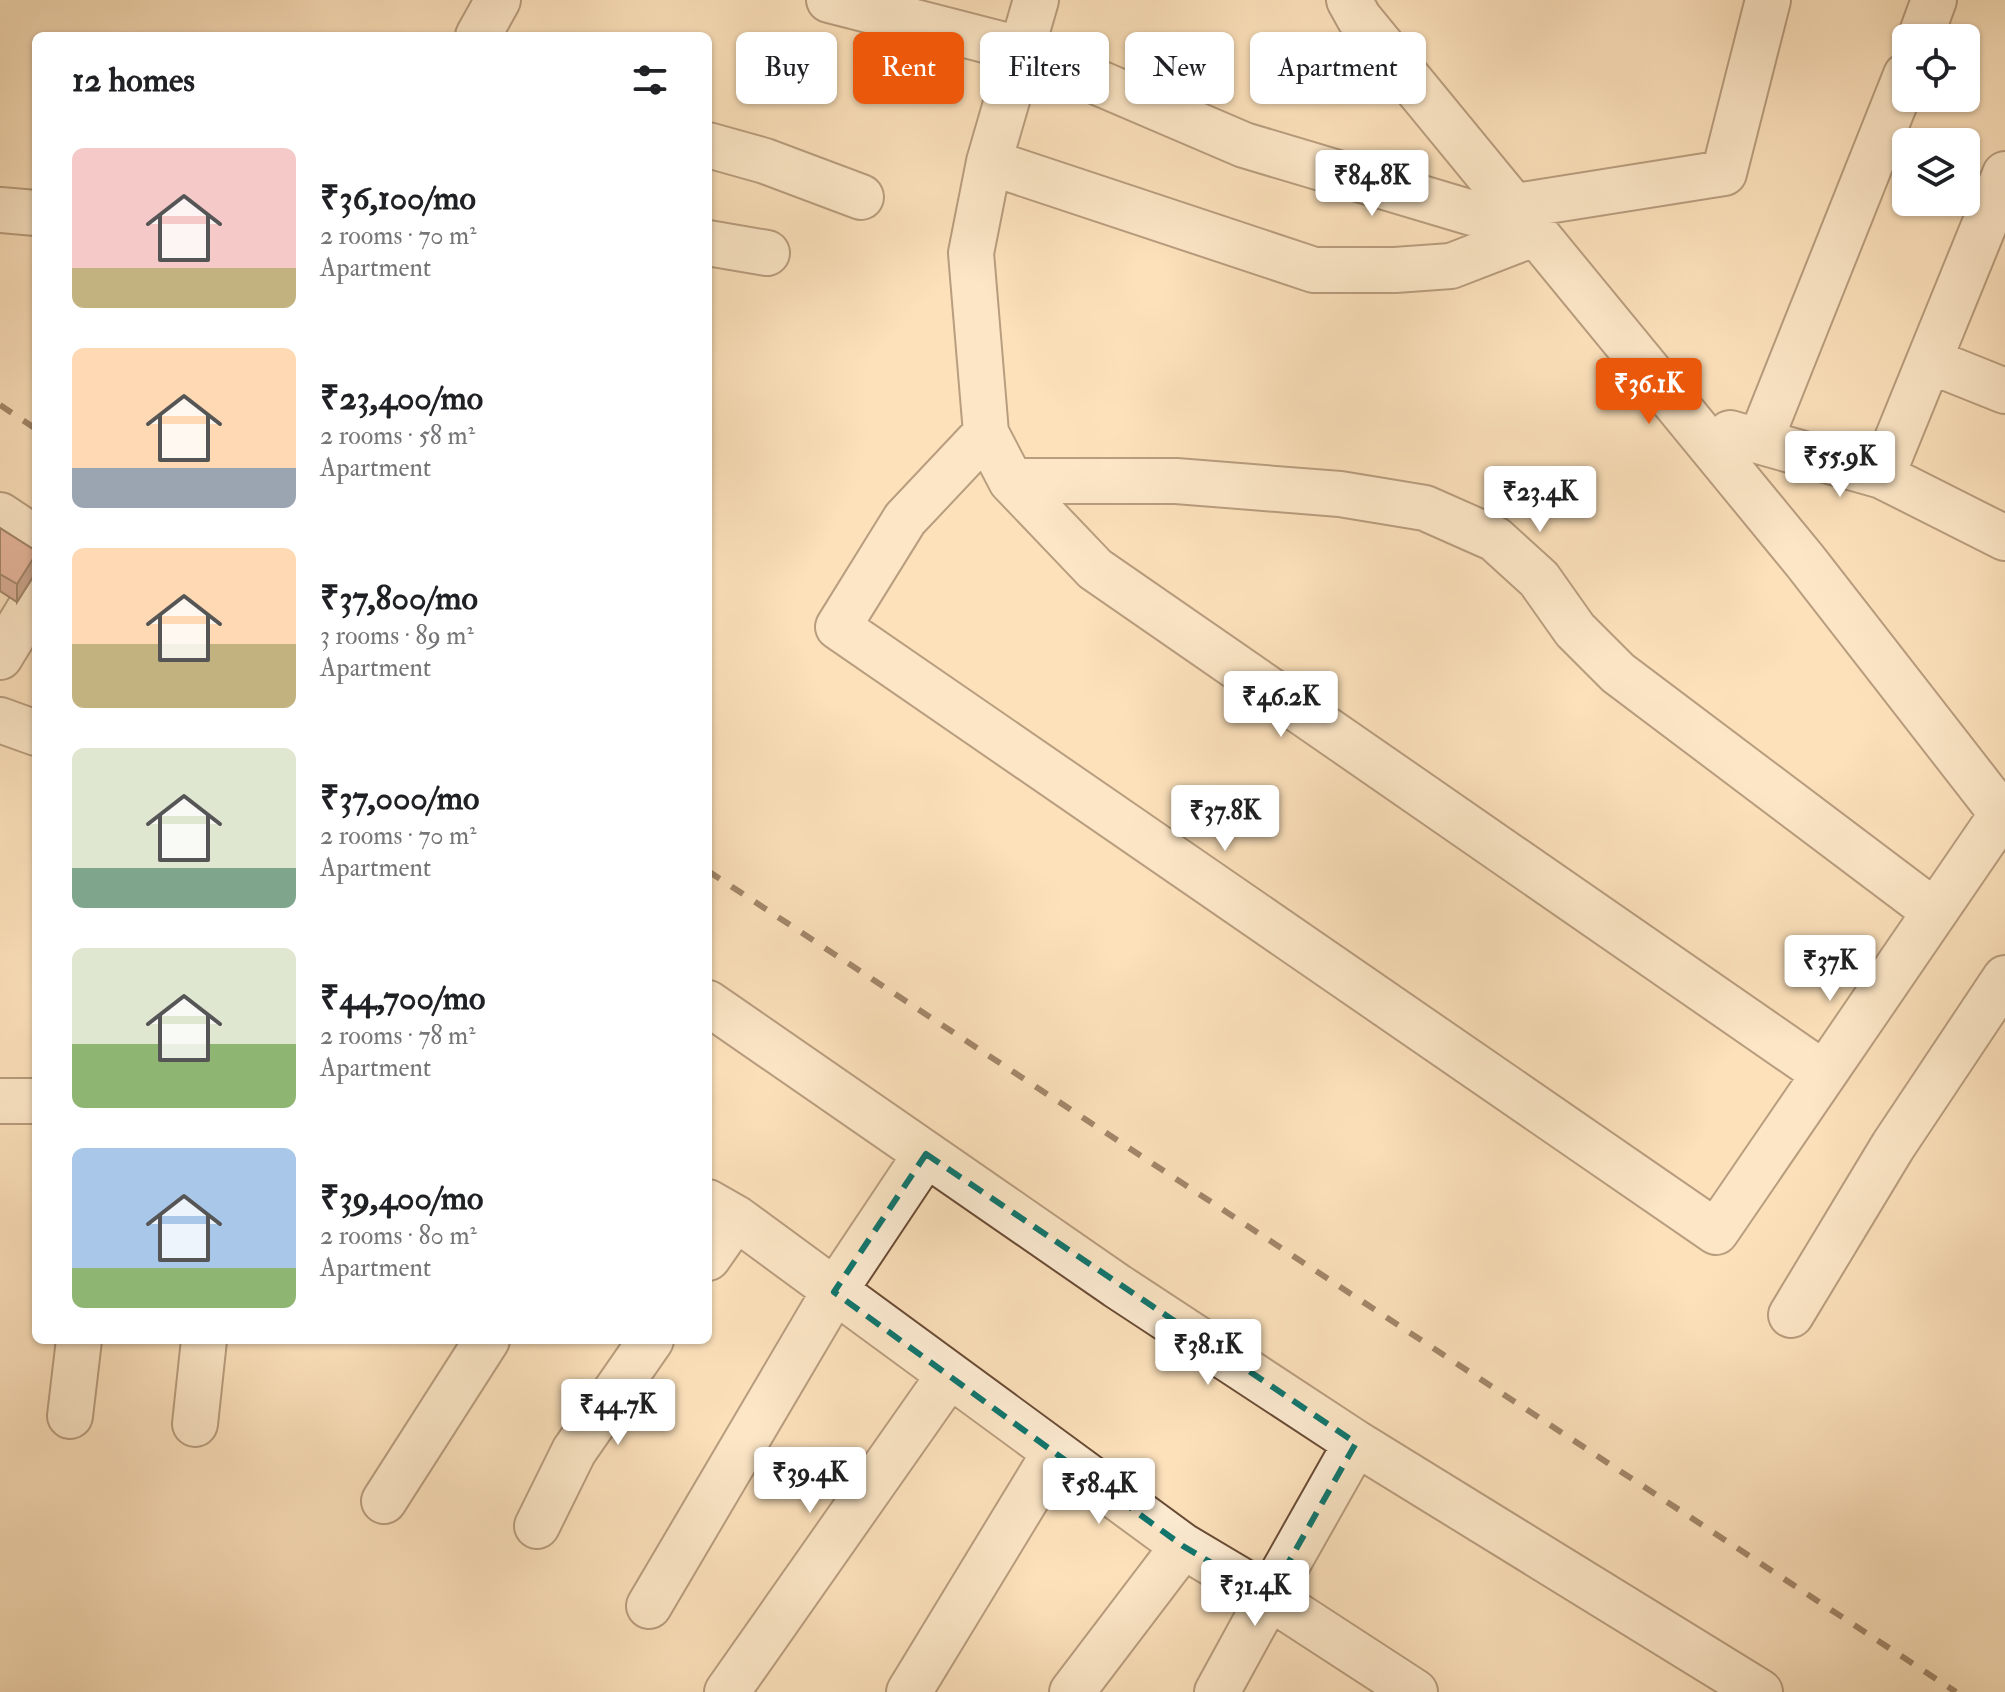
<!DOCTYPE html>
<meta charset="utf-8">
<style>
body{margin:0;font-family:"IM FELL Double Pica",serif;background:#f2f2f2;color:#202124;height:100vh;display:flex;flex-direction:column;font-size:30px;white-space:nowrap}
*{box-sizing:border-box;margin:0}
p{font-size:26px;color:#757577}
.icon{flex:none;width:44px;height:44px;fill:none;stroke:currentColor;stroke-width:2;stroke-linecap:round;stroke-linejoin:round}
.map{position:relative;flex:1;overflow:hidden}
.side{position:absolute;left:32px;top:32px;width:680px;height:1312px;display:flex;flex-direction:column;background:#fff;border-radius:12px;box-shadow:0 2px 6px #0004}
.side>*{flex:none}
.top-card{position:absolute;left:736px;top:32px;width:760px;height:72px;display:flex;gap:16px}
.controls{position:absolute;left:1892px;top:24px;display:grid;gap:16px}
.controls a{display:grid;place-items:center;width:88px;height:88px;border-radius:12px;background:#fff;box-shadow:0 2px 6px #0004;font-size:40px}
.price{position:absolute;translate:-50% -68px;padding:0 18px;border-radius:8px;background:#fff;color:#222;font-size:26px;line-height:52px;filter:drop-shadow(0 2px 4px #0008)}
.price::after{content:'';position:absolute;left:50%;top:48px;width:24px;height:18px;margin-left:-12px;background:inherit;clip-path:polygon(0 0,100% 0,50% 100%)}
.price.selected{background:#ea580c;color:#fff}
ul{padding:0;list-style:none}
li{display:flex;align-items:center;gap:24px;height:200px;padding:0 40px}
li span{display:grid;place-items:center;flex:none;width:224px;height:160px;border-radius:12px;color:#555}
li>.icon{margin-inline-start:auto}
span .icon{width:96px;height:96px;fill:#fffc;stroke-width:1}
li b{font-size:34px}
h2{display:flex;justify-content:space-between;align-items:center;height:96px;padding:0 40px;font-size:34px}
.pill{padding:0 28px;border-radius:12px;background:#fff;box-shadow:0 2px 6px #0004;font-size:28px;line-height:72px}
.pill.selected{background:#ea580c;color:#fff}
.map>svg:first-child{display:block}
</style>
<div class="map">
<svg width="2005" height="1692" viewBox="0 0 2005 1692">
<rect width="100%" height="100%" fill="#fce1bb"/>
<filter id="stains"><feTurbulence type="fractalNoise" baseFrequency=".0025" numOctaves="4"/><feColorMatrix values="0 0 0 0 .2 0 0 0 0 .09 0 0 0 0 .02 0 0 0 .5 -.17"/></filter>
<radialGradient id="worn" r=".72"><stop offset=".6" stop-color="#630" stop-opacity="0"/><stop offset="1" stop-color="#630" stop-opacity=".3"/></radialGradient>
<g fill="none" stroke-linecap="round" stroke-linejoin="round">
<g stroke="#694b35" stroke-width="48">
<path id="minor" d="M 829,0 L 1020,49 L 1244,145 L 1472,213 L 1724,173 L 1768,0
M 1036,0 L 989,162 L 971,253 L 986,433 L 1011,481 L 1095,569 L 1823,1073
M 1349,0 L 1359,18 L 1805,561 L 2005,818
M 478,36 L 498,0
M 1920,38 L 1934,0
M 708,145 L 765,161 L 861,197
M 989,162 L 1314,270 L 1395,270 L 1451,266 L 1536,233
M 0,210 L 36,213
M 708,243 L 767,253
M 1930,361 L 2005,391
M 986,433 L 905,519 L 838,627 L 1716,1232 L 2002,814
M 1730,433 L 1882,476 L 2005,538
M 1760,441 L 1906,75
M 1882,476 L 2005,174
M 1011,481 L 1176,481 L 1340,494 L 1425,508 L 1495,539 L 1539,579 L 1575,630 L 1618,673 L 1935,912
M 0,515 L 36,539
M 0,657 L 36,598
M 0,720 L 36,733
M 708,1003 L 1117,1286 L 1356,1443 L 1760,1692
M 0,1101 L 36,1101
M 708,1202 L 736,1218 L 1055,1452 L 909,1692
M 708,1258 L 736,1218
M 1791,1315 L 1893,1146 L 2005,978
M 70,1416 L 79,1340
M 195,1424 L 204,1340
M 1055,1452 L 1183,1546
M 384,1501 L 487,1340
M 537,1526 L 574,1451 L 651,1340
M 649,1606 L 834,1292 L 926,1154
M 727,1692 L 948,1377
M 1072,1692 L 1183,1546 L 1269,1597 L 1356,1443
M 1217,1692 L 1269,1597 L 1415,1692"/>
</g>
<use href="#minor" stroke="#fdecd3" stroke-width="44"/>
<path stroke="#381908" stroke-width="6" stroke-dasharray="14 14" stroke-linecap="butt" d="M 0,405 L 36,429
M 708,871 L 1956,1692"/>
</g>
<path fill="#b27168" stroke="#381908" stroke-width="2" d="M 0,528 L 36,551 L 36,572 L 17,602 L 0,591 Z"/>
<path fill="#915c55" stroke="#381908" stroke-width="2" d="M 36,554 L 36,572 L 17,602 L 17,584 Z"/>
<path fill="#cf8379" stroke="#381908" stroke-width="2" d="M 0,528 L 36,551 L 36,554 L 17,584 L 0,574 Z"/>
<path d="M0 0H2005V1692H0ZM 926,1154 L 1356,1443 L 1269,1597 L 1183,1546 L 834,1292 Z" fill="#fce1bb" fill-opacity=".55" fill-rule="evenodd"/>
<path fill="none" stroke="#0f766e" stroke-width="6" stroke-dasharray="16 10" stroke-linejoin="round" d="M 926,1154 L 1356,1443 L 1269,1597 L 1183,1546 L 834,1292 Z"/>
<rect width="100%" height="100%" filter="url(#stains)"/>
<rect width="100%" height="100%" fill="url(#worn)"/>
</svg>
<div class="controls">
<a><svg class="icon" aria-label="locate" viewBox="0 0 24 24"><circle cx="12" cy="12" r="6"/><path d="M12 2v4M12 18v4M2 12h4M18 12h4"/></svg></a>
<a><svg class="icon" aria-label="layers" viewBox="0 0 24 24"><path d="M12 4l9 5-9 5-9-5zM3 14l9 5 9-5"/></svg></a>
</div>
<b class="price" style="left:1372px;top:218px">₹84.8K</b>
<b class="price selected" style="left:1649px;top:426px">₹36.1K</b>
<b class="price" style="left:1840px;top:499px">₹55.9K</b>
<b class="price" style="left:1540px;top:534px">₹23.4K</b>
<b class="price" style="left:1281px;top:739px">₹46.2K</b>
<b class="price" style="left:1225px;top:853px">₹37.8K</b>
<b class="price" style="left:1830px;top:1003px">₹37K</b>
<b class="price" style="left:1208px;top:1387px">₹38.1K</b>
<b class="price" style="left:618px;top:1447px">₹44.7K</b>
<b class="price" style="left:810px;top:1515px">₹39.4K</b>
<b class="price" style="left:1099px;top:1526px">₹58.4K</b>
<b class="price" style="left:1255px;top:1628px">₹31.4K</b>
<div class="top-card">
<a class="pill">Buy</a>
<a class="pill selected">Rent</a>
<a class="pill">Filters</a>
<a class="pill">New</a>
<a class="pill">Apartment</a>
</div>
<section class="side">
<h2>12 homes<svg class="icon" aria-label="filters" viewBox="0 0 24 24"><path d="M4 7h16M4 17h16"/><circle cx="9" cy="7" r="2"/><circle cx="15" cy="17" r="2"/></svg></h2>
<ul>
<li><span style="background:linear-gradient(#f6c9c9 75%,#c2b280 0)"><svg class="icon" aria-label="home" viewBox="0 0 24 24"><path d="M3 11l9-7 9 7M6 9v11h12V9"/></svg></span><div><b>₹36,100/mo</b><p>2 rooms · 70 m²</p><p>Apartment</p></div></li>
<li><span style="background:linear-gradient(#ffd9b3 75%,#9aa5b1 0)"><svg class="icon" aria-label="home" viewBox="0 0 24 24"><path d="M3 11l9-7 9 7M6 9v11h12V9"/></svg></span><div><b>₹23,400/mo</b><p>2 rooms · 58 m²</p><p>Apartment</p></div></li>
<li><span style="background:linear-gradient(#ffd9b3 60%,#c2b280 0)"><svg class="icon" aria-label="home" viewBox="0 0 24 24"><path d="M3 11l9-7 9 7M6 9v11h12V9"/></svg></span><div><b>₹37,800/mo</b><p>3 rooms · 89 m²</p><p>Apartment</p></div></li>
<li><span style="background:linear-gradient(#dfe7d0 75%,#7fa58c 0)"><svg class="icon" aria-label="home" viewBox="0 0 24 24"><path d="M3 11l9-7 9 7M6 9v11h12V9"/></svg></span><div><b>₹37,000/mo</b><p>2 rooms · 70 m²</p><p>Apartment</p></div></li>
<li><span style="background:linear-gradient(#dfe7d0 60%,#8fb573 0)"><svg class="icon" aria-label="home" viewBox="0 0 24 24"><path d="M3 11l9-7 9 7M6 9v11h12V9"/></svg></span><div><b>₹44,700/mo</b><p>2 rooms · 78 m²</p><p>Apartment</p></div></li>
<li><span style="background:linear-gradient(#a9c7e8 75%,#8fb573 0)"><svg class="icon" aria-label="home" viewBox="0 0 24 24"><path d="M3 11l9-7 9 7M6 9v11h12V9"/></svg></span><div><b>₹39,400/mo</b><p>2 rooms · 80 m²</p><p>Apartment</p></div></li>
</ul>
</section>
</div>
